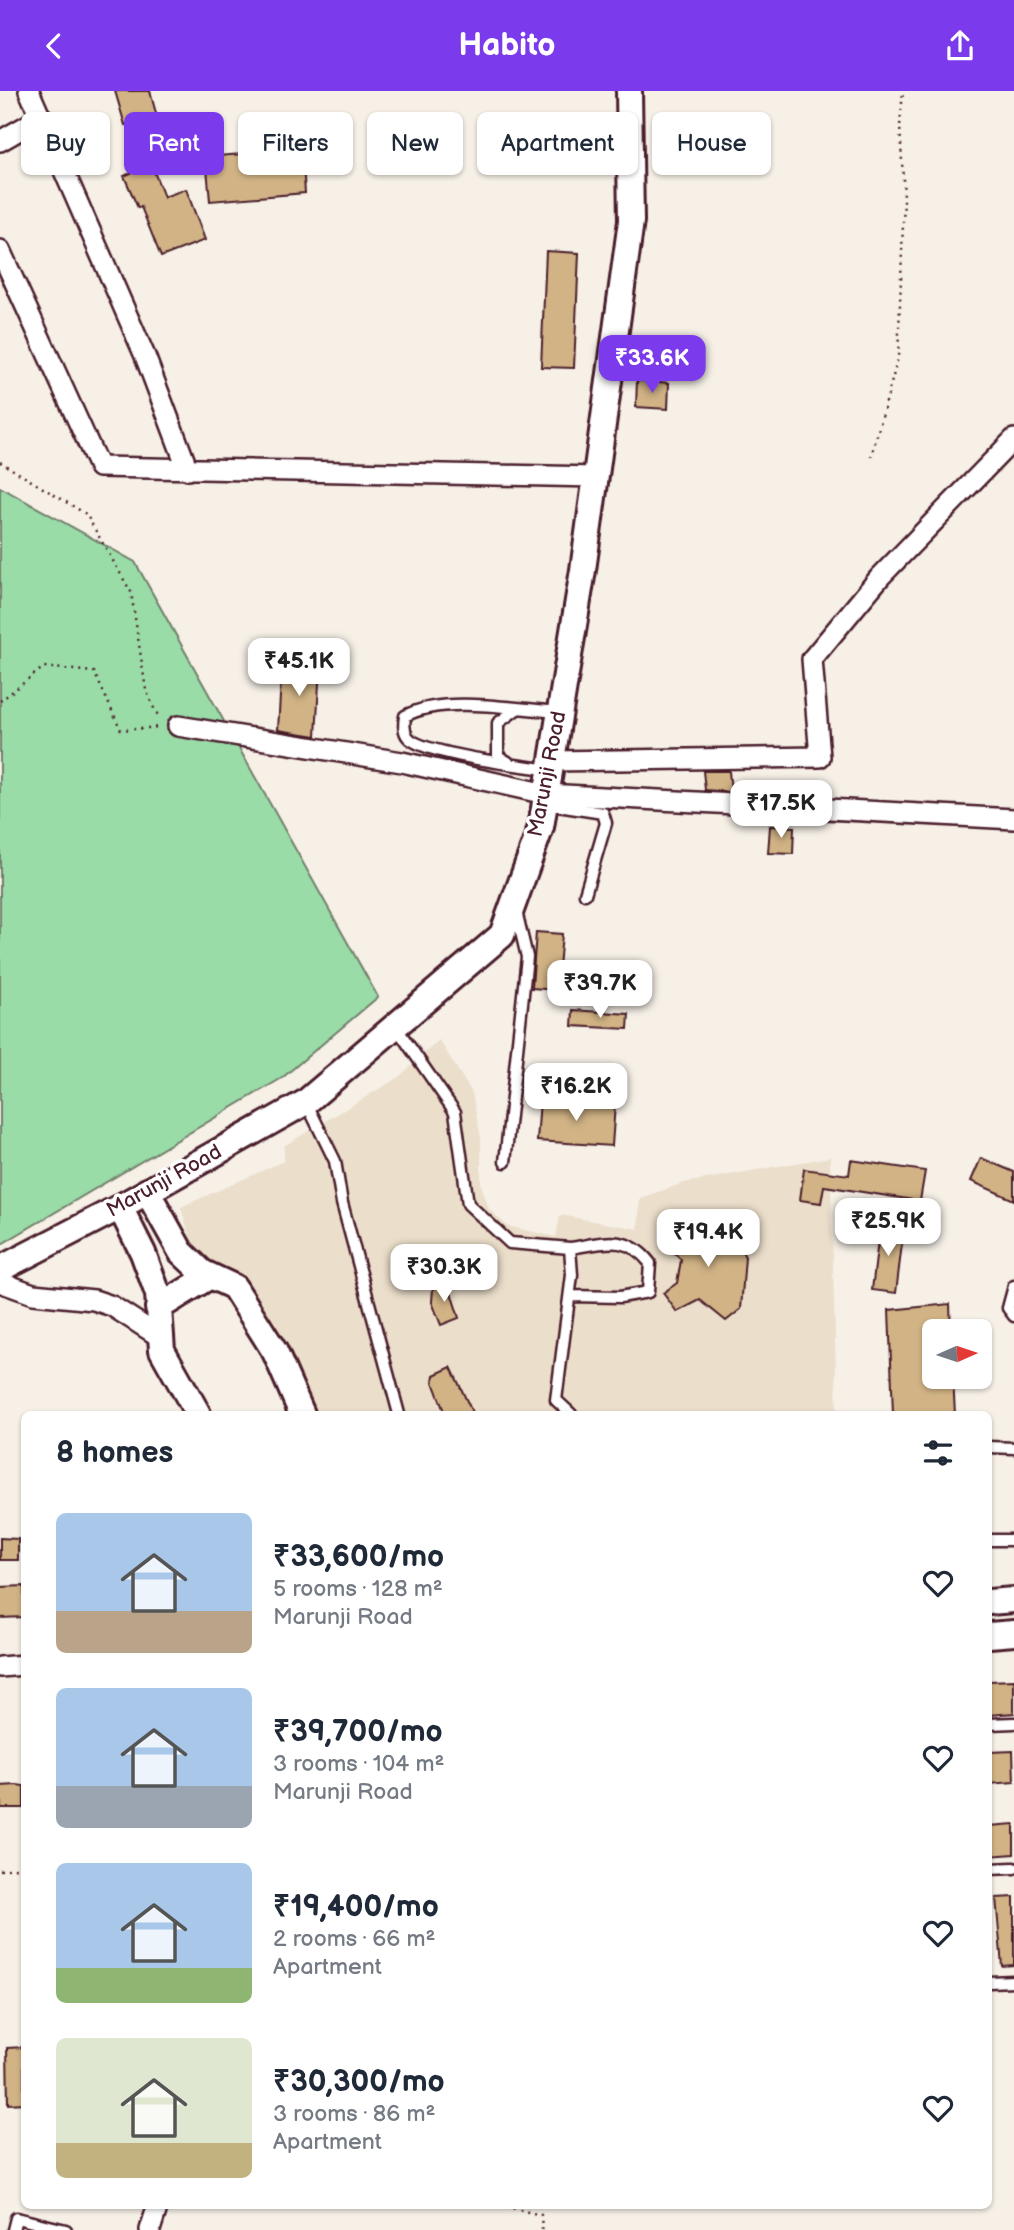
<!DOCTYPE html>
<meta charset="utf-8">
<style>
body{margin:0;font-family:"Balsamiq Sans",sans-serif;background:#f2f2f3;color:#1f2937;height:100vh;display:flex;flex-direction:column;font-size:26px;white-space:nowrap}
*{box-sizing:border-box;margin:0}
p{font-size:23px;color:#747a83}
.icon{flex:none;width:38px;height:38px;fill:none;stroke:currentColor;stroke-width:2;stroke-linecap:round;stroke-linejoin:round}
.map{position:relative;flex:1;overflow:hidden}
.details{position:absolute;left:21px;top:1320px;width:971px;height:798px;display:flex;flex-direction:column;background:#fff;border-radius:10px;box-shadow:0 2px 5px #0004}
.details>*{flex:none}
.hud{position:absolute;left:21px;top:21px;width:973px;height:63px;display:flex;gap:14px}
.needle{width:46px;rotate:87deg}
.buttons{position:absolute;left:922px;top:1228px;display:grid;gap:14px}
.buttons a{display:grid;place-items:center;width:70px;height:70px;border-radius:10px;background:#fff;box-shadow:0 2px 5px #0004;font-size:35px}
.price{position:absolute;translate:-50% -60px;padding:0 16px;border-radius:14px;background:#fff;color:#222;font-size:23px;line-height:46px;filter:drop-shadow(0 2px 4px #0008)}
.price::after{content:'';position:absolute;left:50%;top:42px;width:21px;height:16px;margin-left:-10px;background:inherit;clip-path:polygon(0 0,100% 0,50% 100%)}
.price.on{background:#7c3aed;color:#fff}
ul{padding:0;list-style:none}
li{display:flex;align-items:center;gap:21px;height:175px;padding:0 35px}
li span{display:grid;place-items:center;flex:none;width:196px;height:140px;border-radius:10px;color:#555}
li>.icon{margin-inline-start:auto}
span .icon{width:84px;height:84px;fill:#fffc;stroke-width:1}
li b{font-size:30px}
h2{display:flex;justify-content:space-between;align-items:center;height:84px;padding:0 35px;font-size:30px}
.chip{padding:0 24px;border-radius:10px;background:#fff;box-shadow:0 2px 5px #0004;font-size:24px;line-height:63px}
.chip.on{background:#7c3aed;color:#fff}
header{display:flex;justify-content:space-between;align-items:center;height:91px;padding:0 35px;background:#7c3aed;color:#fff;font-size:32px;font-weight:600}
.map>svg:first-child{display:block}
</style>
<header><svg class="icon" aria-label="back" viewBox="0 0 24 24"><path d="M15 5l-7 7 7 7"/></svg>Habito<svg class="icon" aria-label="share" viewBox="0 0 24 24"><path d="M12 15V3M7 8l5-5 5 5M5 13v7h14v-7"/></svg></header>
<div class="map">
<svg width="1014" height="2139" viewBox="0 0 1014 2139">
<rect width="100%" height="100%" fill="#f6f0e7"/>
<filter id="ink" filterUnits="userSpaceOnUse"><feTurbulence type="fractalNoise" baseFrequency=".0143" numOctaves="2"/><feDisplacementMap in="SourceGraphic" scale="14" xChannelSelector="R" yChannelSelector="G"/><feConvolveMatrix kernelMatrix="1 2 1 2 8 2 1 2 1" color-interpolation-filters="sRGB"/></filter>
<g filter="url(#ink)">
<path fill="#ebdeca" d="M 439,949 L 472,1002 L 481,1047 L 481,1094 L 489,1118 L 507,1135 L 556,1146 L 560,1124 L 638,1138 L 640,1107 L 684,1092 L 830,1066 L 837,1323 L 312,1323 L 299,1284 L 255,1210 L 192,1153 L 181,1116 L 284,1070 L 284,1055 L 399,986 Z"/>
<path fill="#99dca8" stroke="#727e6a" stroke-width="2" d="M 0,396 L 135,471 L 378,906 L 282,987 L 0,1154 Z"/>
<path fill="#d1b385" stroke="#4a1f2b" stroke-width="2" d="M 115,0 L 150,0 L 157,26 L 125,34 Z
M 302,58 L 305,102 L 210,110 L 206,66 Z
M 151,73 L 164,106 L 186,98 L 205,149 L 161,166 L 141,116 L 138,117 L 124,85 Z
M 546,160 L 579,162 L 574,277 L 541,276 Z
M 637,289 L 669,292 L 668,318 L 636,316 Z
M 282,571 L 320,574 L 316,645 L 278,639 Z
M 703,680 L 729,680 L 731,701 L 705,699 Z
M 770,735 L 794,736 L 793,763 L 768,762 Z
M 536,841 L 562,843 L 557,899 L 532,897 Z
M 573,919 L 629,923 L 628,938 L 572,935 Z
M 540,1009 L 615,1013 L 612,1055 L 537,1050 Z
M 981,1067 L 1014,1081 L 1014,1109 L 971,1090 Z
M 851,1069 L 925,1080 L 920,1110 L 824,1095 L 821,1112 L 800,1109 L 804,1078 L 849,1084 Z
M 686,1132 L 731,1136 L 745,1166 L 741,1218 L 726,1230 L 700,1209 L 677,1221 L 663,1202 L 677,1192 L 681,1169 L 668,1155 Z
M 880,1133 L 904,1136 L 896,1202 L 872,1199 Z
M 448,1192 L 459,1227 L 441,1234 L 432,1211 L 433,1198 Z
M 950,1213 L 951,1241 L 934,1241 L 934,1286 L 953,1286 L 955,1323 L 893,1323 L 889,1219 Z
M 451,1276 L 473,1323 L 445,1323 L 433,1291 L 434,1284 Z
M 0,1447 L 18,1448 L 18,1469 L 0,1469 Z
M 24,1495 L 24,1526 L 0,1527 L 0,1496 Z
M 1014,1589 L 1014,1622 L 989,1624 L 989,1590 Z
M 1013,1660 L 1014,1691 L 989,1693 L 989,1661 Z
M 17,1694 L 24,1695 L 24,1717 L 1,1717 L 0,1695 Z
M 1014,1733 L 1014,1763 L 989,1765 L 989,1735 Z
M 1014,1806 L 1014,1874 L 1002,1875 L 996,1807 Z
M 24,1956 L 24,2012 L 8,2013 L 7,1957 Z"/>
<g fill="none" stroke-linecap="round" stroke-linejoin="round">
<g stroke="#4a1f2b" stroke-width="15">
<path id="service" d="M 508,671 L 498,665 L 498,632 L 517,618
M 550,679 C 525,675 421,663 408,646 C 403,640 404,632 405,625 C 442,604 516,618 559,621
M 545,713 L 603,722 L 606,732 L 585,803
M 396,936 L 455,1021 L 468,1113 L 510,1152 L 570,1157 L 572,1184 L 556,1309 L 571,1323
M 306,1011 L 335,1070 L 342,1112 L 399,1323
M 505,1071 L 527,866 L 516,820
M 1014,1195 L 1008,1217 L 1014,1225
M 570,1205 L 620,1206 L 648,1201 L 650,1172 C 626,1142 604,1152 570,1157
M 989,1356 L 1014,1357
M 989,1449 L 1014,1449
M 989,1633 L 1014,1632
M 989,1778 L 1014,1777
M 989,1891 L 1014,1890
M 13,2139 L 16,2127 L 66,2139"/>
</g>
<g stroke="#4a1f2b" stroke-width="24">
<path id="minor" d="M 29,0 L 145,265 L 188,379
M 0,50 L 42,26
M 0,159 L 99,376 L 596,386
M 178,635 L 402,671 L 546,703 L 1014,728
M 552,670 L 820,666 L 812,568 L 880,486 L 1014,348
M 0,1191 L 33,1203 L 94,1209 L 112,1215 L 160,1246
M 0,1576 L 24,1574
M 150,2139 L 158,2114"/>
</g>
<g stroke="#4a1f2b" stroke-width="30">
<path id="tertiary" d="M 147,1100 L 181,1161 L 202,1181 L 234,1196 L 275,1261 L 302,1323
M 120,1116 L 143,1162 L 158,1203 L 162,1259 L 198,1323
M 0,1178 L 120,1116 L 306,1011 L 502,844 L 541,736 L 583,479 L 631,130 L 629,0
M 158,1217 L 210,1185
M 989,1511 L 1014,1509
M 989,1544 L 1014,1542"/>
</g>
<path stroke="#4a1f2b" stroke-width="2.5" stroke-dasharray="2 5" stroke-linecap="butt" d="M 871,366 L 898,267 L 904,106 L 900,35 L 903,0
M 0,371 L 86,423 L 131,501 L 146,599 L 156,622 L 162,626
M 0,610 L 44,576 L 94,581 L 121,639 L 161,636
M 0,1779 L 24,1776
M 499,2114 L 541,2124 L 542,2139"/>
<use href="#service" stroke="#fff" stroke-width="10"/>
<use href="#minor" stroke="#fff" stroke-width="19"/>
<use href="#tertiary" stroke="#fff" stroke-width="24"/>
</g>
</g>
<g text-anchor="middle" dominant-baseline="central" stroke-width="7" stroke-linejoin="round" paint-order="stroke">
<g font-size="21" fill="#4a1f2b" stroke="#fff">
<text transform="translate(547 683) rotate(-79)">Marunji Road</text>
<text transform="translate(164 1090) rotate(-29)">Marunji Road</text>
</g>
</g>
</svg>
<div class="buttons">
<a><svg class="needle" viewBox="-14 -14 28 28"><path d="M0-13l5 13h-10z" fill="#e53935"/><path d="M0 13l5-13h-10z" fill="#747a83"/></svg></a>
</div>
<b class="price on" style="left:652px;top:304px">₹33.6K</b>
<b class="price" style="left:299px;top:607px">₹45.1K</b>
<b class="price" style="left:781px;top:749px">₹17.5K</b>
<b class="price" style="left:600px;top:929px">₹39.7K</b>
<b class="price" style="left:576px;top:1032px">₹16.2K</b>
<b class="price" style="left:888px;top:1167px">₹25.9K</b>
<b class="price" style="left:708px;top:1178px">₹19.4K</b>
<b class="price" style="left:444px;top:1213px">₹30.3K</b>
<div class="hud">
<a class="chip">Buy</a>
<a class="chip on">Rent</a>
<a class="chip">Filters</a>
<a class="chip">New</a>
<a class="chip">Apartment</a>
<a class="chip">House</a>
</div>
<section class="details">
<h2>8 homes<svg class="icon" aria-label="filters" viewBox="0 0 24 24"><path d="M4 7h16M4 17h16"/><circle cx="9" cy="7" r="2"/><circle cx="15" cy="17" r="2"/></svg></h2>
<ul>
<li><span style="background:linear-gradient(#a9c7e8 70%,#b9a48a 0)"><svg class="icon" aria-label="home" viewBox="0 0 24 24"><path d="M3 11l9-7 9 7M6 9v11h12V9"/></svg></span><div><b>₹33,600/mo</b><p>5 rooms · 128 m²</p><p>Marunji Road</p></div><svg class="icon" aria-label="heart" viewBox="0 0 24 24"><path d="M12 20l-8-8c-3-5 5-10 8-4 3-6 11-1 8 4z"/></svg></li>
<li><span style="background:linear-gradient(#a9c7e8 70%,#9aa5b1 0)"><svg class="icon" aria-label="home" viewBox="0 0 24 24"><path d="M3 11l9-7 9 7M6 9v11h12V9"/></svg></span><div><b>₹39,700/mo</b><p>3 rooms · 104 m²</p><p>Marunji Road</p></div><svg class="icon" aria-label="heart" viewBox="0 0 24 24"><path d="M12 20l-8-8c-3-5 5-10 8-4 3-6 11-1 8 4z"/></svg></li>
<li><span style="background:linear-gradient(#a9c7e8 75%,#8fb573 0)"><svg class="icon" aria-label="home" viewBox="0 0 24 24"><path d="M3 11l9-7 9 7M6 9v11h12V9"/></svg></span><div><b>₹19,400/mo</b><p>2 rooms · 66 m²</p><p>Apartment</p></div><svg class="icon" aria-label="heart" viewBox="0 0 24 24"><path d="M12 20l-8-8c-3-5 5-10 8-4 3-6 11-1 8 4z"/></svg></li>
<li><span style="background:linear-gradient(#dfe7d0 75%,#c2b280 0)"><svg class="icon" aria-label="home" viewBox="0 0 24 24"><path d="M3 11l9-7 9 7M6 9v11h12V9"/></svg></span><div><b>₹30,300/mo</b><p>3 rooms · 86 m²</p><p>Apartment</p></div><svg class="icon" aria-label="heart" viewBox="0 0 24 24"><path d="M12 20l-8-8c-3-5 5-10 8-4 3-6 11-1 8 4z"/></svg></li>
</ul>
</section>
</div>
